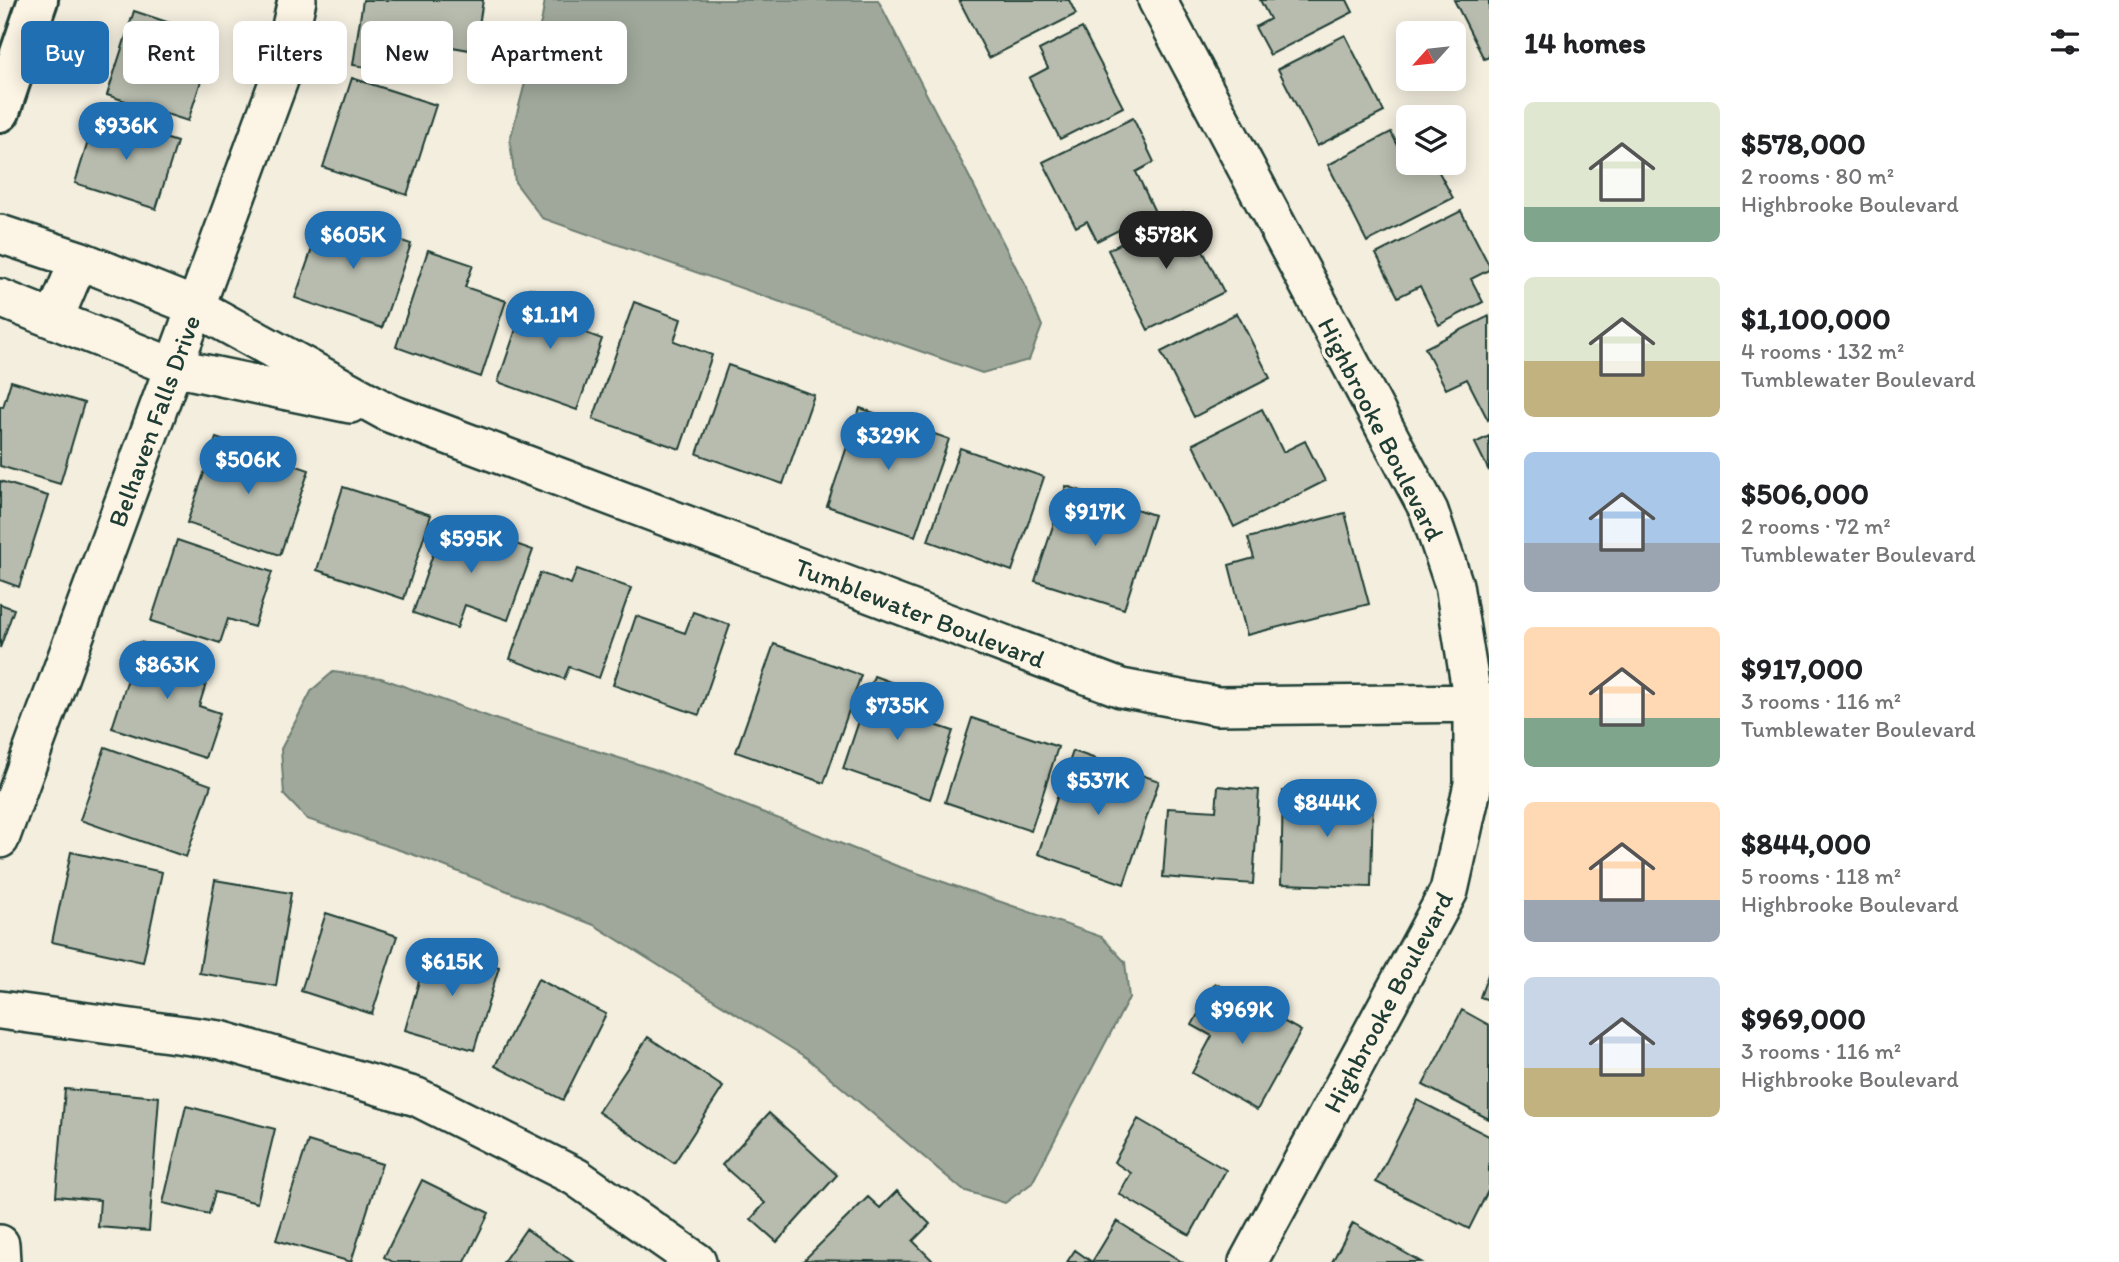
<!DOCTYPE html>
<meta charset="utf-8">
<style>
body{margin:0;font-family:Itim,sans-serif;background:#f2f2f2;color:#202124;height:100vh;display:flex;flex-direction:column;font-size:26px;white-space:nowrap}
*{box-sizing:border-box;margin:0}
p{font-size:23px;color:#757577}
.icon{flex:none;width:38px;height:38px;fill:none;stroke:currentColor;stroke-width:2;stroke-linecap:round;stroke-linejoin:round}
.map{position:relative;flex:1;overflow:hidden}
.panel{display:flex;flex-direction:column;background:#fff;width:630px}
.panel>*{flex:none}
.guide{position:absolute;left:21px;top:21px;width:665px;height:63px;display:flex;gap:14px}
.needle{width:46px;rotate:243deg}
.tools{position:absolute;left:1396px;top:21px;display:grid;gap:14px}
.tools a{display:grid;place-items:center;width:70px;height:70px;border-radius:10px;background:#fff;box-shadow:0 4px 18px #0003;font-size:35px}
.price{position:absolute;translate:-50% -60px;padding:0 16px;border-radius:24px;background:#1f6fb2;color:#fff;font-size:23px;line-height:46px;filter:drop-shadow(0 2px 4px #0008)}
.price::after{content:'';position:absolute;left:50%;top:42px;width:21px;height:16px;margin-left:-10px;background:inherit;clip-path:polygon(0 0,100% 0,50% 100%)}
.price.selected{background:#222;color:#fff}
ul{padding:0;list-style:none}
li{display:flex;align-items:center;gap:21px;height:175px;padding:0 35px}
li span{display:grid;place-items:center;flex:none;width:196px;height:140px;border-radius:10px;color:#555}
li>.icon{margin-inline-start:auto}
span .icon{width:84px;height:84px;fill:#fffc;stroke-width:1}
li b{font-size:30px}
h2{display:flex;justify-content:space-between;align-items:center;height:84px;padding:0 35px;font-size:30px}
.pill{padding:0 24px;border-radius:10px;background:#fff;box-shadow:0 4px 18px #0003;font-size:24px;line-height:63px}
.pill.selected{background:#1f6fb2;color:#fff}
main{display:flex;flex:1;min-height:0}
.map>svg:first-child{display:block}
</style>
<main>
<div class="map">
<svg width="1489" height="1262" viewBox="0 0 1489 1262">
<rect width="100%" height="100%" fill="#f3eede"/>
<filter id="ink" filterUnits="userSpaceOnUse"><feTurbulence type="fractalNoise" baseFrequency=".0143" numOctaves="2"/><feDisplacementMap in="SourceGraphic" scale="14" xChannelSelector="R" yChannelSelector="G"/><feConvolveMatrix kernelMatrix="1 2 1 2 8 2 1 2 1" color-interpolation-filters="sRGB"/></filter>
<g filter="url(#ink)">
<path fill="#a0a89b" stroke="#6c7d72" stroke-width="2" d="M 545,0 L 878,0 L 1025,285 L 1042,326 L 1029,360 L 982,373 L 542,218 L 515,182 L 510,140 L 542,18 Z
M 333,672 L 381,678 L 498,720 L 654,769 L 897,866 L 1102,937 L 1125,962 L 1129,998 L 1032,1183 L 1005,1203 L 963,1190 L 807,1058 L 594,925 L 426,859 L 307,819 L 284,795 L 281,749 L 312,690 Z"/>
<path fill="#b8bcae" stroke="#1f3d34" stroke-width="2" d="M 363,0 L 483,0 L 475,51 L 452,47 L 447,80 L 353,65 Z
M 959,0 L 1069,0 L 1076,14 L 989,58 Z
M 1260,0 L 1347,0 L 1353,12 L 1270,55 L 1255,27 L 1270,19 Z
M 1454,0 L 1489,0 L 1489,57 L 1484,59 Z
M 134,11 L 215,38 L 188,121 L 107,95 Z
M 1082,28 L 1123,107 L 1060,139 L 1029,78 L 1048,68 L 1039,50 Z
M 1345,35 L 1384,112 L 1317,146 L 1278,69 Z
M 352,78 L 436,105 L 407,195 L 323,167 Z
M 96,116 L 177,142 L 156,209 L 75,183 Z
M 1133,118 L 1154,162 L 1136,172 L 1155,212 L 1097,241 L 1087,221 L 1076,227 L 1043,162 Z
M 1391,132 L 1406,161 L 1409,159 L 1409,163 L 1434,163 L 1453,198 L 1367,242 L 1328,165 Z
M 1461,211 L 1489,265 L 1489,270 L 1471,279 L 1483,302 L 1439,325 L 1420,286 L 1398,297 L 1376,254 Z
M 1183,212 L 1224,292 L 1148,330 L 1108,250 Z
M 324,214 L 411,244 L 382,328 L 295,298 Z
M 428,250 L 473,265 L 465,287 L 506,301 L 481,377 L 396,347 Z
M 530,288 L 583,307 L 575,329 L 602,339 L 577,410 L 498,382 Z
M 634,302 L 681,319 L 674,341 L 712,355 L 680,449 L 593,419 Z
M 1237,313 L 1270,378 L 1194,417 L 1161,352 Z
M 1489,316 L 1489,419 L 1488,420 L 1467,379 L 1446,389 L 1425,348 Z
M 728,365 L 814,395 L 783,484 L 697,454 Z
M 11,381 L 84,403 L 60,484 L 0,466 L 0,406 L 3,407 Z
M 860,408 L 949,439 L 915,536 L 827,506 Z
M 1262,409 L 1283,452 L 1305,441 L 1325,481 L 1234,527 L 1193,444 Z
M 1489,436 L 1489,471 L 1475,443 Z
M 216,438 L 309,470 L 280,555 L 187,523 Z
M 960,448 L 1044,477 L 1012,571 L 928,541 Z
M 0,481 L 48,496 L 19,587 L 0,580 Z
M 1066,486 L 1154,515 L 1124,609 L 1035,581 Z
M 343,487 L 431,515 L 404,599 L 317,570 Z
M 1345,513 L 1369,604 L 1247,635 L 1229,565 L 1254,558 L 1248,538 Z
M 445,519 L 533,550 L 508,620 L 465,605 L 457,628 L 413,613 Z
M 177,540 L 272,572 L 254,627 L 228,619 L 220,643 L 151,621 Z
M 577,569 L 631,588 L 599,678 L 569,667 L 564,679 L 510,659 L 540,573 L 571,584 Z
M 0,604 L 14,609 L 0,648 Z
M 693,612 L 730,625 L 699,715 L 613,685 L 636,616 L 685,633 Z
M 140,642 L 212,665 L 199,706 L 220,713 L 205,758 L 112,728 Z
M 774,644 L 861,675 L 824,783 L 736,752 Z
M 874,676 L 913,690 L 905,715 L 953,731 L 930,799 L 843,769 Z
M 972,718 L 1058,747 L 1031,831 L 945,802 Z
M 105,747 L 211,785 L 186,857 L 80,820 Z
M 1073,751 L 1159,781 L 1124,884 L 1038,854 Z
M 1218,786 L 1259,790 L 1253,884 L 1163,877 L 1168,808 L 1216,811 Z
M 1283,791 L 1373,794 L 1371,887 L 1281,884 Z
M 71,852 L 162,872 L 143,962 L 52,942 Z
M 215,880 L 291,893 L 276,986 L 199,973 Z
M 326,913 L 397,936 L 372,1014 L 301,991 Z
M 429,946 L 499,967 L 474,1050 L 405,1030 Z
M 1489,972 L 1489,1000 L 1480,997 Z
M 538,979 L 606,1014 L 563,1100 L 495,1066 Z
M 1215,983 L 1301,1031 L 1257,1110 L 1192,1073 L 1212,1036 L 1192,1025 Z
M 1462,1010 L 1489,1025 L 1489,1119 L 1423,1085 Z
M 648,1037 L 723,1087 L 674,1163 L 598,1112 Z
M 65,1089 L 159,1097 L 149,1231 L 98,1227 L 100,1200 L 56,1196 Z
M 1417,1100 L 1489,1136 L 1489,1189 L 1469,1229 L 1376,1182 Z
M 186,1106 L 275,1129 L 257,1203 L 215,1192 L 209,1214 L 163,1203 Z
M 769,1113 L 837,1175 L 777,1242 L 751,1219 L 765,1203 L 722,1165 Z
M 1138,1119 L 1226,1170 L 1190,1235 L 1119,1194 L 1131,1173 L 1114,1162 Z
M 308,1141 L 382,1164 L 351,1262 L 276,1240 Z
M 422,1180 L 489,1213 L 465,1262 L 393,1262 L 384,1257 Z
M 897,1191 L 930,1224 L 913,1241 L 932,1260 L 930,1262 L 804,1260 L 868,1197 L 880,1208 Z
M 1117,1221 L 1182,1262 L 1067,1262 L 1075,1250 L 1092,1262 Z
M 1353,1223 L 1421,1262 L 1332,1262 Z
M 526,1229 L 573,1262 L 503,1262 Z"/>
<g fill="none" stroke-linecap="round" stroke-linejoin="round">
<g stroke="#1f3d34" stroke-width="42">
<path id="minor" d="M 1157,0 L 1429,511 L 1454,585 L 1473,703 L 1473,784 L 1449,891 L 1248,1262
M 0,234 L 79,260 L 196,307 L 389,413 L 1121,688 L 1217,706 L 1489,703
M 0,298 L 173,367 L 350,404
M 54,319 L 79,260
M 0,839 L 279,80 L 297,0
M 0,1010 L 220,1040 L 417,1097 L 576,1177 L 697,1262
M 0,1244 L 1,1262"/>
</g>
<g stroke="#1f3d34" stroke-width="44">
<path id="tertiary" d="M 0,112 L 38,0"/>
</g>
<use href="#minor" stroke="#fcf5e5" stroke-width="37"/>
<use href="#tertiary" stroke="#fcf5e5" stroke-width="38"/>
</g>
</g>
<g text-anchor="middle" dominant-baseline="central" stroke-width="7" stroke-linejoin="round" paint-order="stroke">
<g font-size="26" fill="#1f3d34" stroke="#fcf5e5">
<text transform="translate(154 421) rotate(-70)">Belhaven Falls Drive</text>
<text transform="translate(1381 429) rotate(63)">Highbrooke Boulevard</text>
<text transform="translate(920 613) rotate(21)">Tumblewater Boulevard</text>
<text transform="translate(1388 1002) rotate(-62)">Highbrooke Boulevard</text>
</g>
</g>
</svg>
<div class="tools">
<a><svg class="needle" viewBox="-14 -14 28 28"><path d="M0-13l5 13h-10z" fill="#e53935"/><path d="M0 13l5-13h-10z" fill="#757577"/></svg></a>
<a><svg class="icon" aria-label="layers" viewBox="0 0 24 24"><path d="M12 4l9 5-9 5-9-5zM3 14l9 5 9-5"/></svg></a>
</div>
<b class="price" style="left:126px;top:162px">$936K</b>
<b class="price" style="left:353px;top:271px">$605K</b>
<b class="price selected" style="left:1166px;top:271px">$578K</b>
<b class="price" style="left:550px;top:351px">$1.1M</b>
<b class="price" style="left:888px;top:472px">$329K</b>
<b class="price" style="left:248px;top:496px">$506K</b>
<b class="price" style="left:1095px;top:548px">$917K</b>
<b class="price" style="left:471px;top:575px">$595K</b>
<b class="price" style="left:167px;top:701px">$863K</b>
<b class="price" style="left:897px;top:742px">$735K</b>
<b class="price" style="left:1098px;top:817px">$537K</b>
<b class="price" style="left:1327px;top:839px">$844K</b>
<b class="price" style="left:452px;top:998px">$615K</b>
<b class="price" style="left:1242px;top:1046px">$969K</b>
<div class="guide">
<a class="pill selected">Buy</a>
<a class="pill">Rent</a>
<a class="pill">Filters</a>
<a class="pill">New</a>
<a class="pill">Apartment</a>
</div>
</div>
<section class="panel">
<h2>14 homes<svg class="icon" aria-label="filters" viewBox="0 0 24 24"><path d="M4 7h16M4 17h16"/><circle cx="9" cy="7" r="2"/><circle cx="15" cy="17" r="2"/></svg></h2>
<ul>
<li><span style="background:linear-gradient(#dfe7d0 75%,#7fa58c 0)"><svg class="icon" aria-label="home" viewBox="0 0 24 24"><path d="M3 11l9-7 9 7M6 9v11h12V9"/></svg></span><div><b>$578,000</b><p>2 rooms · 80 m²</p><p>Highbrooke Boulevard</p></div></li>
<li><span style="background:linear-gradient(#dfe7d0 60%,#c2b280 0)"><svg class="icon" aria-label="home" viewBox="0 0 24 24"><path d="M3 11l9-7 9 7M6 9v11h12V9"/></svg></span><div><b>$1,100,000</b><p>4 rooms · 132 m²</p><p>Tumblewater Boulevard</p></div></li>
<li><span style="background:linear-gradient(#a9c7e8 65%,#9aa5b1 0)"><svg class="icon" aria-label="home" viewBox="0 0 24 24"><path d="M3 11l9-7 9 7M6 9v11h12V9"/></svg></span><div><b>$506,000</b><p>2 rooms · 72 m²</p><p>Tumblewater Boulevard</p></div></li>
<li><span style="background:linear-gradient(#ffd9b3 65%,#7fa58c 0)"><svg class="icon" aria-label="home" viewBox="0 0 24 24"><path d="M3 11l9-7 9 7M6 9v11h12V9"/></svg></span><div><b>$917,000</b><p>3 rooms · 116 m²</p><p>Tumblewater Boulevard</p></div></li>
<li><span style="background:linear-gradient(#ffd9b3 70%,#9aa5b1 0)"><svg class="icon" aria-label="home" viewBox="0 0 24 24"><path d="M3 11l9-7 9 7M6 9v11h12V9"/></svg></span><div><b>$844,000</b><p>5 rooms · 118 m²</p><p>Highbrooke Boulevard</p></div></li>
<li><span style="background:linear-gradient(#c9d6e8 65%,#c2b280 0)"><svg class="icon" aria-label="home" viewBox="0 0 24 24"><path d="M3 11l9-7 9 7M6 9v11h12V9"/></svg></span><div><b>$969,000</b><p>3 rooms · 116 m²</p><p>Highbrooke Boulevard</p></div></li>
</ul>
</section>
</main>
